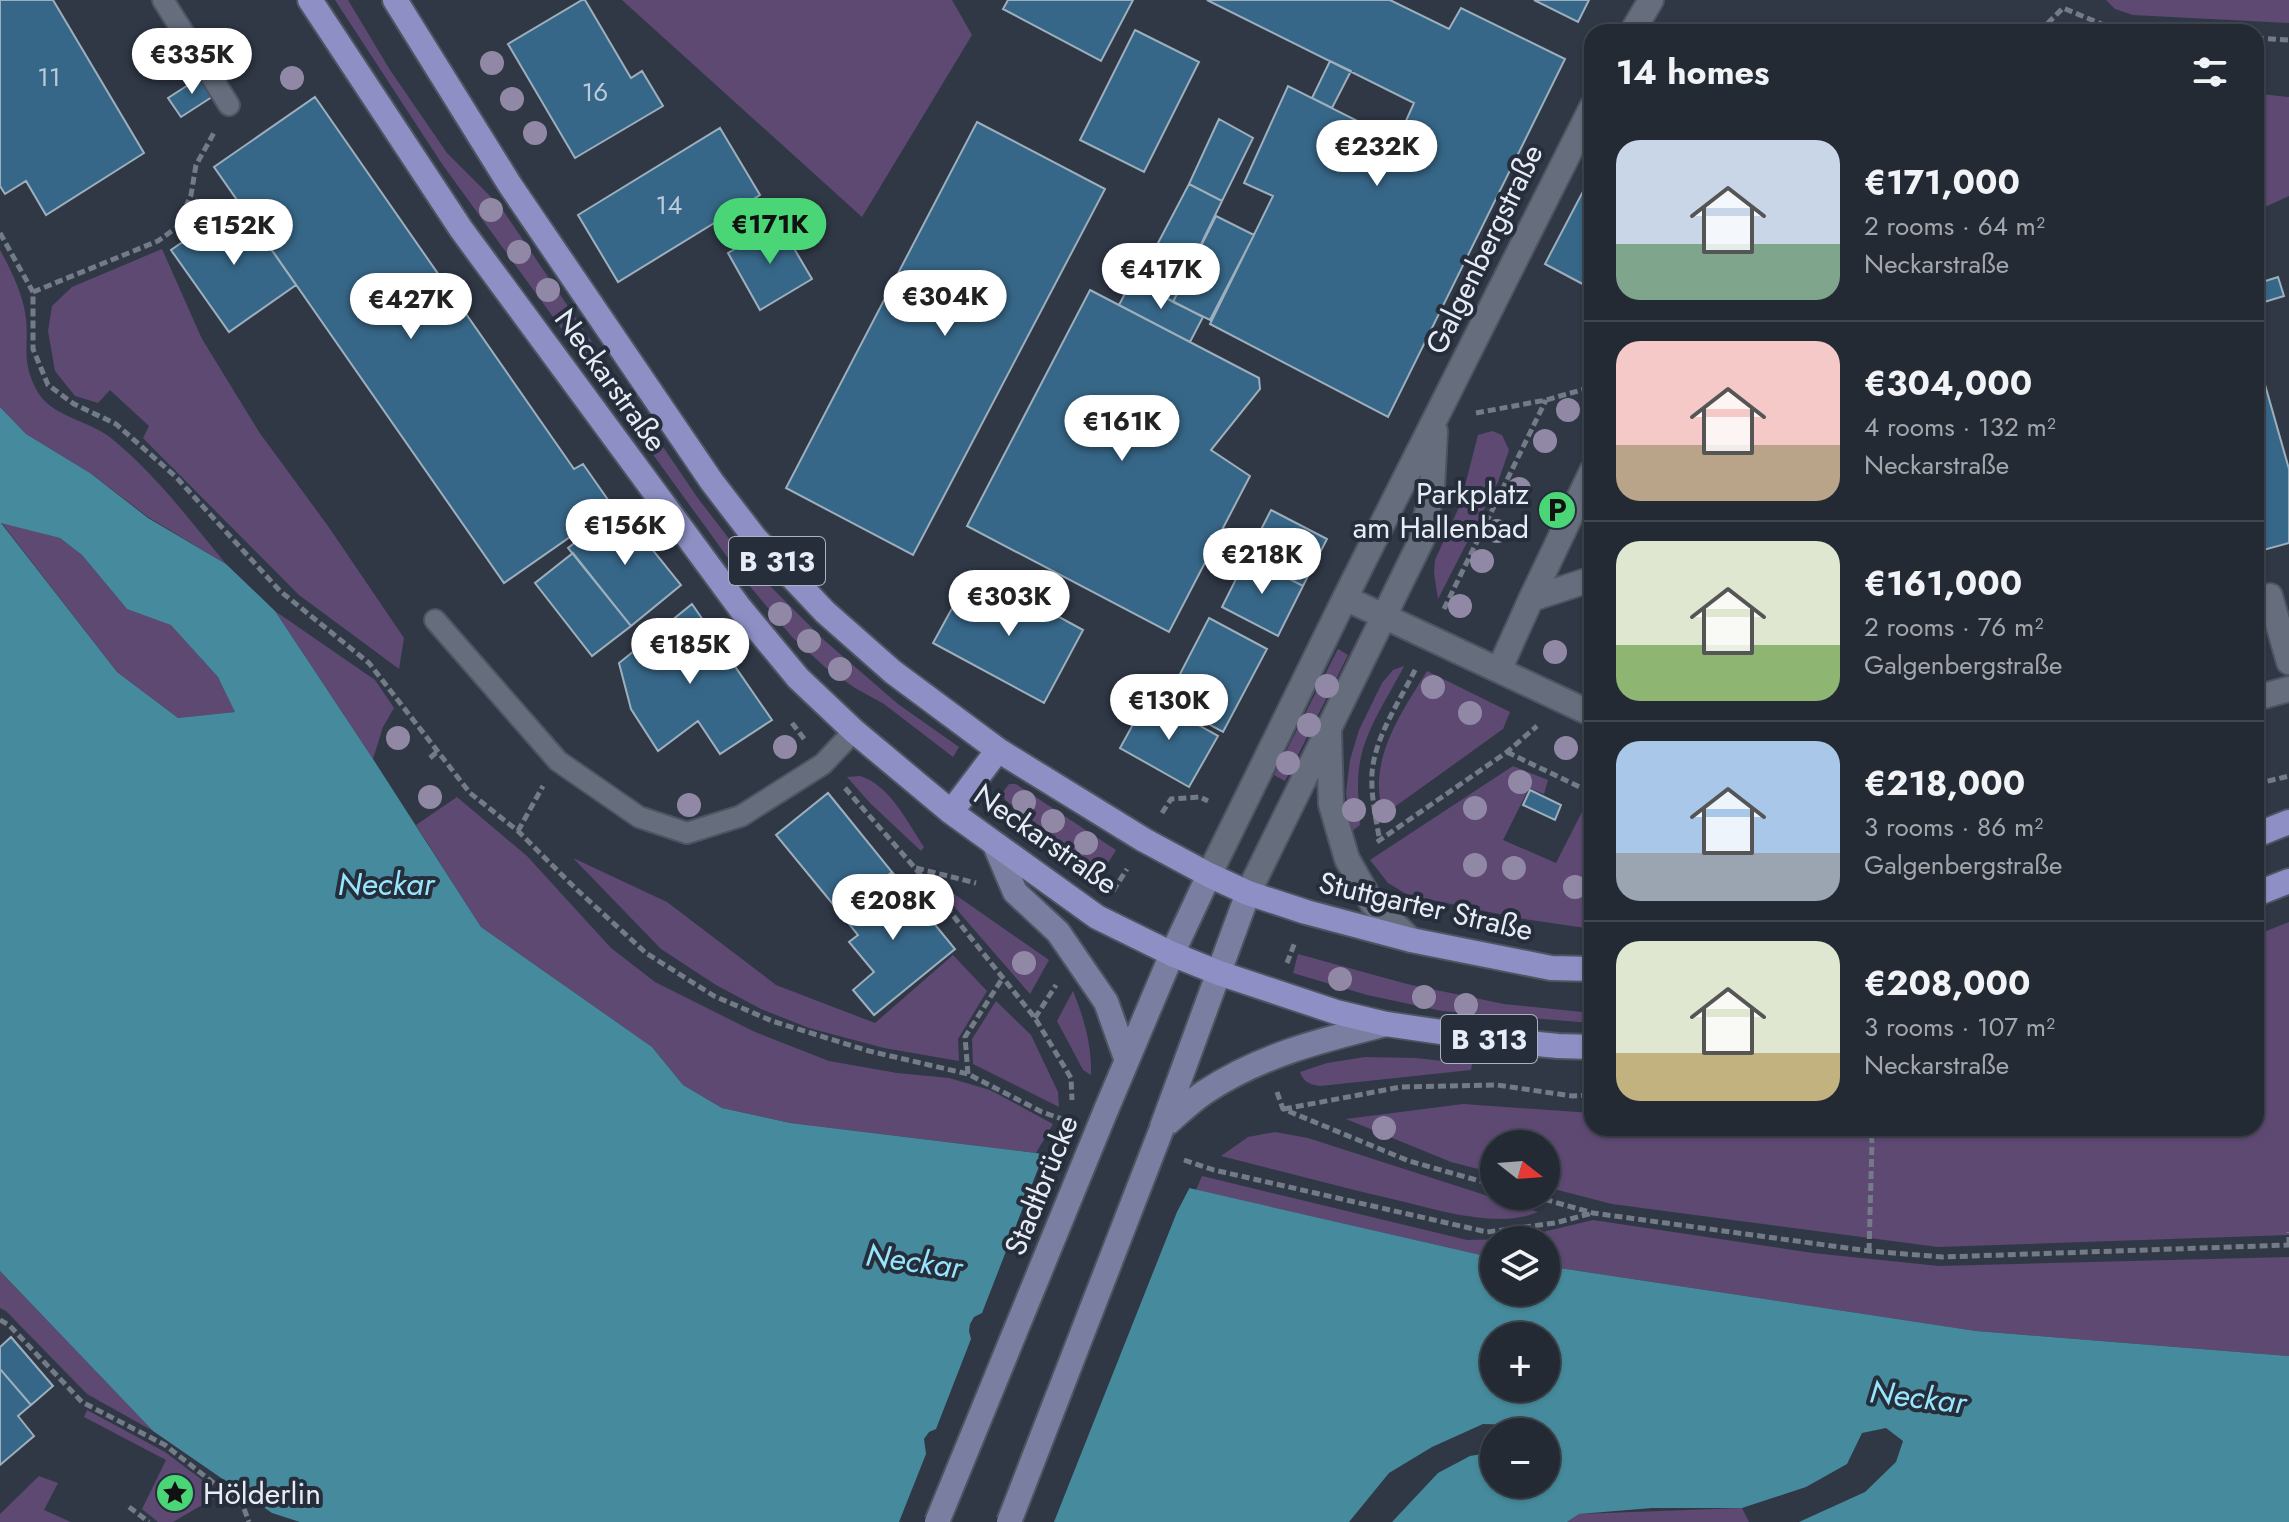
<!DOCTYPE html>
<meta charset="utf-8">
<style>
body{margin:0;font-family:Jost,sans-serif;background:#303640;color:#f1f3f6;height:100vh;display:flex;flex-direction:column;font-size:30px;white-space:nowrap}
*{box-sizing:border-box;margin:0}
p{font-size:26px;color:#a3a7ac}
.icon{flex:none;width:44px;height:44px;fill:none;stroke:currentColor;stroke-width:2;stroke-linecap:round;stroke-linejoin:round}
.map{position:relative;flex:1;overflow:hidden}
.side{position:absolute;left:1584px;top:24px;width:680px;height:1112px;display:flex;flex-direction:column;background:#242a34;border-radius:24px;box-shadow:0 2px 6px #0004,0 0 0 2px #41464f}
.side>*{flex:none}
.needle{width:52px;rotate:107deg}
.controls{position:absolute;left:1480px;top:1130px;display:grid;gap:16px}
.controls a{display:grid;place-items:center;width:80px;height:80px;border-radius:50%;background:#242a34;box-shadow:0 2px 6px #0004,0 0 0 2px #41464f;font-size:40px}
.price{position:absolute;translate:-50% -68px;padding:0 18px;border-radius:28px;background:#fff;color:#222;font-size:26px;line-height:52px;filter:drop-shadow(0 2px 4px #0008)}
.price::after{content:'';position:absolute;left:50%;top:48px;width:24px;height:18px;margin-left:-12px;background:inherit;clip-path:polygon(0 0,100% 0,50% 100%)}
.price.current{background:#4ad677;color:#111}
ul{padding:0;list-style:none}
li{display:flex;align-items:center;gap:24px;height:200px;padding:0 32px}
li+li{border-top:2px solid #41464f}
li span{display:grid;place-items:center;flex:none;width:224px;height:160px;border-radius:24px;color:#555}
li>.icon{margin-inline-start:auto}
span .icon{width:96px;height:96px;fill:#fffc;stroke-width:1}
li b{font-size:34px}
h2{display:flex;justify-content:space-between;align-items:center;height:96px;padding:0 32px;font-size:34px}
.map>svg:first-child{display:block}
</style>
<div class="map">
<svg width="2289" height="1522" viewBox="0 0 2289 1522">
<rect width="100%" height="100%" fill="#303846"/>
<path fill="#5e4973" d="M 335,0 L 348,0 L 390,70 L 447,153 L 500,206 L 697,497 L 750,566 L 824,640 L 898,704 L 959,747 L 953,757 L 884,704 L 855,688 L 826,668 L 792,637 L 739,573 L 442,164 Z
M 622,0 L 952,0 L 972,35 L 862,217 Z
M 2106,0 L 2289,0 L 2289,23 L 2133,15 L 2115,9 Z
M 2256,51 L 2264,52 L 2261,94 L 2289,97 L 2289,196 L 2256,211 Z
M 162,249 L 202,339 L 259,432 L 328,526 L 404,638 L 399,669 L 299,595 L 143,438 L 149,426 L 110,390 L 98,403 L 75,396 L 55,371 L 48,331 L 52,306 L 72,287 Z
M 0,250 C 11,270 23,294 26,318 C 29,346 21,360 36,389 C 50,417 89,420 111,438 C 155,474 190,520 226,564 L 148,517 L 90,473 L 26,434 L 0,407 Z
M 1492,431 L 1502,435 L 1509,450 L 1498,482 L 1438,599 L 1434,573 L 1435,560 L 1460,505 L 1478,435 Z
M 1,522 L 60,538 L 82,555 L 127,609 L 171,624 L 218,677 L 236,712 L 178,718 L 117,672 Z
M 275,611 L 375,680 L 394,708 L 383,727 L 373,759 Z
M 1338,649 L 1348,655 L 1285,781 L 1274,775 Z
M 1404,666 C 1389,696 1366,728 1360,762 C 1356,783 1359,804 1360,825 L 1351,832 L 1346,793 L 1350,760 L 1359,730 L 1382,683 L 1393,670 Z
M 1427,671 L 1510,712 L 1503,729 L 1382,816 C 1381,804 1378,791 1379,779 C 1382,739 1407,704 1427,671 Z
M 1513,766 L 1548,780 L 1544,794 L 1529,788 L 1503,840 L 1556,863 L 1587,802 L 1592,804 L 1592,929 L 1518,918 L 1408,895 L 1388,883 L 1370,860 Z
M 860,776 C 890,785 907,822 924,847 L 921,851 L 870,803 L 847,777 Z
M 1009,784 L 1016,784 L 1116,850 L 1102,873 L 1005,800 L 1003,792 Z
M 457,797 L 527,856 L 611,948 L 655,982 L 755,1032 L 829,1061 L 897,1073 L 949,1078 L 990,1090 L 1053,1124 L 1036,1153 L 790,1123 L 722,1108 L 683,1085 L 652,1047 L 481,927 L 416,825 Z
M 573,858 L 667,902 L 776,985 L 875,1023 L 953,955 L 987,991 L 958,1039 L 959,1061 L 884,1048 L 809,1028 L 761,1009 L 716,985 L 661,949 Z
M 937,882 L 1049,960 L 1030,994 L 945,896 Z
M 2289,922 L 2289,1235 L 1938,1247 L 1612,1204 L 1546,1187 L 1546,1144 L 1494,1144 L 1494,1173 L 1451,1162 L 1346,1119 L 1463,1104 L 1592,1113 L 1592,1128 L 2256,1128 L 2256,935 Z
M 1298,954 L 1407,984 L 1504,1004 L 1592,1013 L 1592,1023 L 1442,1011 L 1367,995 L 1293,973 Z
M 1073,991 C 1084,1018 1092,1046 1091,1075 L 1083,1070 L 1057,1021 Z
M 996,1001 L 1031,1035 L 1058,1092 L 1059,1107 L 973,1064 L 972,1039 Z
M 1365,1057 L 1415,1058 L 1472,1064 L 1471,1070 L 1320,1086 C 1308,1084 1304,1082 1300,1072 L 1327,1063 Z
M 1275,1132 L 1308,1138 L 1538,1212 C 1496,1230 1432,1208 1388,1198 C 1332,1185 1277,1170 1221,1156 L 1248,1137 Z
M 1202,1176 L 1467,1240 L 1514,1239 L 1593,1220 L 1813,1253 L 1939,1266 L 2289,1257 L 2289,1356 L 1976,1331 L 1546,1266 L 1546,1240 L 1494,1240 L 1494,1258 L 1196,1190 Z
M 0,1271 L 153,1431 L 87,1394 L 6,1311 L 0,1308 Z
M 87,1410 L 165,1452 L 221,1494 L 173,1522 L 158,1522 L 142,1509 L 166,1460 L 84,1417 Z
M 39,1476 L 58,1483 L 44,1510 L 71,1522 L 0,1522 L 0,1514 Z
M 1742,1508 L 1749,1522 L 1567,1522 L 1579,1514 Z"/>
<path fill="#468b9d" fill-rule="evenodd" d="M 0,407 L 26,434 L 90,473 L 148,518 L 226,564 L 275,611 L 373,759 L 481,927 L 652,1047 L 683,1085 L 722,1108 L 790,1123 L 1036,1153 L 1494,1258 L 1494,1292 L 1546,1292 L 1546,1266 L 1976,1331 L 2289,1356 L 2289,1522 L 1799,1522 L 1865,1492 L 1896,1462 L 1903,1441 L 1886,1428 L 1862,1433 L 1847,1464 L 1806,1487 L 1742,1508 L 1652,1508 L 1579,1514 L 1567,1522 L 1392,1522 L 1438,1473 L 1470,1456 L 1494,1452 L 1494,1484 L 1546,1484 L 1546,1432 L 1514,1432 L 1516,1425 L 1483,1424 L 1432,1447 L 1389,1473 L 1349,1522 L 300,1522 L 272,1513 L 153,1431 L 0,1271 ZM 1,523 L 60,538 L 82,555 L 127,609 L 171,625 L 218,677 L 235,712 L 178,718 L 117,672 ZM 1494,1336 L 1546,1336 L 1546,1388 L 1494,1388 Z"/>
<path fill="#303846" d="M 1045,1151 L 1191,1185 L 1177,1212 L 1054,1522 L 899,1522 L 926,1454 L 924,1439 L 929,1432 L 936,1429 L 971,1339 L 969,1331 L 970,1324 L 974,1317 L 982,1313 Z"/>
<path fill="#376788" stroke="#9dafbc" stroke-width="2" d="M 0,0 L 53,0 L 144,153 L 46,215 L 26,181 L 5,194 L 0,186 Z
M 582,0 L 585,0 L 631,78 L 642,71 L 663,106 L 575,158 L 508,44 Z
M 1008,0 L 1133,0 L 1101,61 L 1003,9 Z
M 1207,0 L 1390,0 L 1449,29 L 1461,8 L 1565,59 L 1388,417 L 1210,324 L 1273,196 L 1244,183 L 1288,86 L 1397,141 L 1414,103 Z
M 1534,0 L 1589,0 L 1578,22 Z
M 1135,30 L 1199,62 L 1144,172 L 1080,140 Z
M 1330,61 L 1351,71 L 1332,108 L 1312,98 Z
M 202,76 L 215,95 L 181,117 L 168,98 Z
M 315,97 L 574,469 L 583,464 L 613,507 L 504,583 L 214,167 Z
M 1219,119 L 1253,138 L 1222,201 L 1189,184 Z
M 977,122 L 1105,189 L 913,555 L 786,488 Z
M 720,128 L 760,195 L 618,282 L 578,215 Z
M 1590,178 L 1592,179 L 1592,289 L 1545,264 Z
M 1189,184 L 1222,201 L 1173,302 L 1137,283 Z
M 239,203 L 296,285 L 229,332 L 171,250 Z
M 1216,216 L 1254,235 L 1210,320 L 1173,302 Z
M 779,223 L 812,279 L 760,310 L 728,253 Z
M 2278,277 L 2284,296 L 2261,303 L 2256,284 Z
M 1132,280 L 1203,317 L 1190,342 L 1119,305 Z
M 1090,290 L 1259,378 L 1260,389 L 1211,450 L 1250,476 L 1169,632 L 967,526 Z
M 2256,353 L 2289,469 L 2289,543 L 2256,552 Z
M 619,508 L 681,585 L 631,626 L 568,548 Z
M 1271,510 L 1327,539 L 1303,586 L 1247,557 Z
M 573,553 L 631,626 L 592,656 L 535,583 Z
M 1247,557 L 1303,586 L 1278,636 L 1222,607 Z
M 967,581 L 989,593 L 995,582 L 1083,630 L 1044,703 L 933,643 Z
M 692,604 L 772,720 L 720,754 L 698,721 L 658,751 L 631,709 L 619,663 Z
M 1209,618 L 1267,649 L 1223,732 L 1166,701 Z
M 1148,697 L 1218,736 L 1189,787 L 1120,748 Z
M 1530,790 L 1561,805 L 1555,820 L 1523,805 Z
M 828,793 L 892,872 L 841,914 L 776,835 Z
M 892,872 L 955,949 L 874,1015 L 853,990 L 874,972 L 849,942 L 858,935 L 841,914 Z
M 11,1337 L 53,1386 L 31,1405 L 0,1369 L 0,1347 Z
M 0,1369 L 31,1405 L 18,1416 L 34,1436 L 0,1465 Z"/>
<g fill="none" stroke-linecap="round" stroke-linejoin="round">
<g stroke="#4e5461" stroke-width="24">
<path id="lane" d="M 163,0 L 229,105
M 435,620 L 558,761 L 639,817 L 687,833 L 741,816 L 823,764 L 854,731"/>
</g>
<g stroke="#4e5461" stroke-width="28">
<path id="street" d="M 1632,32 L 1651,0
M 1345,598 L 1592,714
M 1531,599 L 1592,471
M 2256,600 L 2270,596 L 2289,662
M 1499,670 L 1531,599 L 1592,579
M 2256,698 L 2289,689
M 1329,732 L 1331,804 L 1347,859 L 1372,903 L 1411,940
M 1209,875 L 1345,598 L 1592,107
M 1248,893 L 1422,539 L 1432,487 L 1435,431"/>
</g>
<g stroke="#4e5461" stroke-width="28">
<path id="secondary" d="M 995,845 L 1015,892 L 1058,932 L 1106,1002 L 1126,1058
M 1106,1110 L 1172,954 L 1209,875
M 1162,1127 L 1248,893
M 1162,1128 C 1176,1116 1190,1102 1205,1092 C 1261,1055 1322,1040 1386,1024"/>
</g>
<g stroke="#4e5461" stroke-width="28">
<path id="primary" d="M 310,0 L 461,229 L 740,608 L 798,678 L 854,731 L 951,812 L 1097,917 L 1172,954 L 1219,973 L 1336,1012 L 1386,1024 L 1497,1040 L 1558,1046 L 1592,1047
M 395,0 L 510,185 L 712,482 L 755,538 L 825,612 L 893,672 L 998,750 L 1144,840 L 1209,875 L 1248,893 L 1306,912 L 1411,940 L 1551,968 L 1592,969
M 951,812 L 998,750
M 2256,835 L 2289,822
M 2256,894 L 2289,881"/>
</g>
<path stroke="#747b88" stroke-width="5" stroke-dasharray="8 4" stroke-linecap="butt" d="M 2039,32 L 2063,8 L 2104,25 L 2169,32
M 2256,38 L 2289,40
M 0,233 L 33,292 L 33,349 L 48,385 L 74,404 L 116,424 L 176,477 L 280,591 L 369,663 L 470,793 L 518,831 L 575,888 L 646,953 L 714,996 L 772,1021 L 869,1051 L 968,1074 L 1042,1112 L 1065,1120
M 33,292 L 158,241 L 177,227 L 191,195 L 196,165 L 215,131
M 1476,413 L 1546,400 L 1592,387
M 1444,609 L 1546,400
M 792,723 L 805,740
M 1507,752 L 1592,793
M 430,758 L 438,751
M 2256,784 L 2289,776
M 845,788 L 915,868 L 1035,1018 L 1071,1078 L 1072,1100
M 1162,813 L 1171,799 L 1200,797 L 1208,801
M 518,831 L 543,786
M 1379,836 C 1375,816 1371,794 1372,773 C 1375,736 1400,701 1416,668
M 1377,842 L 1507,752 L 1537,726
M 916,868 L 976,883
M 1113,891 L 1127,869
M 1287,963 L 1295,942
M 1035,1018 L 1056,985
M 968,1074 L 965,1037 L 1002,979
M 1277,1092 L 1283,1109 L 1409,1161 L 1494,1185
M 1284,1109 L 1401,1087 L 1497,1085 L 1572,1096 L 1592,1095
M 1184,1160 L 1214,1170 L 1487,1232 L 1555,1223 L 1593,1213
M 1533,1196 L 1593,1213 L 1869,1251 L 1943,1257 L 2289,1245
M 2289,1245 L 2289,1232
M 1869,1251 L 1872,1142 L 1870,1128
M 0,1320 L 9,1325 L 82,1402 L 165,1445 L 243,1506 L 249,1522
M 129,1507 L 149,1522"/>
<use href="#lane" stroke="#666e7e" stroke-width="20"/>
<use href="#street" stroke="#666e7e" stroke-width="24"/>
<use href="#secondary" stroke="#7a7fa2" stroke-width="24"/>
<use href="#primary" stroke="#8e90c5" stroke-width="24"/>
<g stroke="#4e5461" stroke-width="28" stroke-linecap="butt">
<path id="secondary-bridge" d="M 937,1522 L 1106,1110
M 1009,1522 L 1162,1128"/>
</g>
<use href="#secondary-bridge" stroke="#7a7fa2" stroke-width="24"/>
</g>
<g fill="#9188a6">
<circle cx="492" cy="63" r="12"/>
<circle cx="292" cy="78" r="12"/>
<circle cx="512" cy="99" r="12"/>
<circle cx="535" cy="133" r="12"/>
<circle cx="491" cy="210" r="12"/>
<circle cx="519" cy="252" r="12"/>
<circle cx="548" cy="290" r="12"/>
<circle cx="1568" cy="410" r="12"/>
<circle cx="1545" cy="441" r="12"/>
<circle cx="1519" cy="489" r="12"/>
<circle cx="1497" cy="531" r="12"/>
<circle cx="1482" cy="561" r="12"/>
<circle cx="1460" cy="606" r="12"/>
<circle cx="780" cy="614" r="12"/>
<circle cx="809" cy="641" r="12"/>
<circle cx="1555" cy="652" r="12"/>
<circle cx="840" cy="669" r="12"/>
<circle cx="1327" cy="686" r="12"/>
<circle cx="1433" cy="687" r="12"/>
<circle cx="1470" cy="713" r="12"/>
<circle cx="1309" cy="725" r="12"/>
<circle cx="398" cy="738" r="12"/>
<circle cx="785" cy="747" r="12"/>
<circle cx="1566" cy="748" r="12"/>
<circle cx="1288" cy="763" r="12"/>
<circle cx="1520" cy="782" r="12"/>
<circle cx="430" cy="797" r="12"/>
<circle cx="1024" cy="802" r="12"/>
<circle cx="689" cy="805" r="12"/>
<circle cx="1475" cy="808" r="12"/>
<circle cx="1354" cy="810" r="12"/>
<circle cx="1384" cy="811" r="12"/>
<circle cx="1053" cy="821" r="12"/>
<circle cx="1086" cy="843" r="12"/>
<circle cx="1475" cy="865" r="12"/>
<circle cx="1514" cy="868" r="12"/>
<circle cx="1575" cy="887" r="12"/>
<circle cx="1024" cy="963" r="12"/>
<circle cx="1340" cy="979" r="12"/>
<circle cx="1424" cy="997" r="12"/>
<circle cx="1466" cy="1005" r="12"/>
<circle cx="1384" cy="1128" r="12"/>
</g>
<defs>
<g id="parking-disc" transform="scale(2)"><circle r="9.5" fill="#4ad677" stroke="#262d3b"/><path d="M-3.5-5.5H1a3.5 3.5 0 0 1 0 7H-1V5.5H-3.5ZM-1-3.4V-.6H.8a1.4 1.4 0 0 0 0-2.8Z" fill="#111"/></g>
<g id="sight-disc" transform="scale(2)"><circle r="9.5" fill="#4ad677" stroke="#262d3b"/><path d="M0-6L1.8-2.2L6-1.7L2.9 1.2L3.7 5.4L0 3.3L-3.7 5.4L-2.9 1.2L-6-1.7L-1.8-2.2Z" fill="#111"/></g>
</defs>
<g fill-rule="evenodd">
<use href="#parking-disc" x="1557" y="510"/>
<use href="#sight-disc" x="175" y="1493"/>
</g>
<g text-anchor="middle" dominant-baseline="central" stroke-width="8" stroke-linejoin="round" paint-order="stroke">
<g font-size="26" fill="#bbcbda">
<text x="49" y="77">11</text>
<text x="595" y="92">16</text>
<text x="669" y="205">14</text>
</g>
<g fill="#262d3b" stroke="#adb3be" stroke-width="2">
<rect x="729" y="537" width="96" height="48" rx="6"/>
<rect x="1441" y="1015" width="96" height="48" rx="6"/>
</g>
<g font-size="28" font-weight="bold" fill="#e7ecf6">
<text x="777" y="561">B 313</text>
<text x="1489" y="1039">B 313</text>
</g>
<g font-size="30" fill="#e7ecf6" stroke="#262d3b">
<text transform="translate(1484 249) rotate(-64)">Galgenbergstraße</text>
<text transform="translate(611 380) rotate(54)">Neckarstraße</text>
<text transform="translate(1046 839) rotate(35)">Neckarstraße</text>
<text transform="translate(1426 906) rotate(13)">Stuttgarter Straße</text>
<text transform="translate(1041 1185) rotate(-68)">Stadtbrücke</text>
</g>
<g font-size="30" fill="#e7ecf6" stroke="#262d3b" text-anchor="end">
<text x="1529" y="493">Parkplatz<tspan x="1529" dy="34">am Hallenbad</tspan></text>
<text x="203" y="1493" text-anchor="start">Hölderlin</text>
</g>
<g font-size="32" font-style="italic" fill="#97e6fd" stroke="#262d3b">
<text x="386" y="884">Neckar</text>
<text transform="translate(914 1261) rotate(8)">Neckar</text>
<text transform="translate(1918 1397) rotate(7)">Neckar</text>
</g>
</g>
</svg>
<div class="controls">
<a><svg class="needle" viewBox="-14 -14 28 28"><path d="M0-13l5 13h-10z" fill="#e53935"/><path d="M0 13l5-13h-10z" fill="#a3a7ac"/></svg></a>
<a><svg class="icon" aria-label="layers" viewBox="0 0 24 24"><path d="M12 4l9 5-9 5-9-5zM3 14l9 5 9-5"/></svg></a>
<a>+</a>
<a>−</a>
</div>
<b class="price" style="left:192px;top:96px">€335K</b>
<b class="price" style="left:1377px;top:188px">€232K</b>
<b class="price current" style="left:770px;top:266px">€171K</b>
<b class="price" style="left:234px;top:267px">€152K</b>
<b class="price" style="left:1161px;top:311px">€417K</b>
<b class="price" style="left:945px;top:338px">€304K</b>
<b class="price" style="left:411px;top:341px">€427K</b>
<b class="price" style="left:1122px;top:463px">€161K</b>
<b class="price" style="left:625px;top:567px">€156K</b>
<b class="price" style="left:1262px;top:596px">€218K</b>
<b class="price" style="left:1009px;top:638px">€303K</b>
<b class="price" style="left:690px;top:686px">€185K</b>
<b class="price" style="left:1169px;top:742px">€130K</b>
<b class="price" style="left:893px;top:942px">€208K</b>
<section class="side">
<h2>14 homes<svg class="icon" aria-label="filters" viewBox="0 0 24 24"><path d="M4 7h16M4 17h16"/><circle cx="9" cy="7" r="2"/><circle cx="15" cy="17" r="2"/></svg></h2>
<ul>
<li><span style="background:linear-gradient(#c9d6e8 65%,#7fa58c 0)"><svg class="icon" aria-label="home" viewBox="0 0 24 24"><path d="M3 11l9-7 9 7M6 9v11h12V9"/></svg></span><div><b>€171,000</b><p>2 rooms · 64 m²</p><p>Neckarstraße</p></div></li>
<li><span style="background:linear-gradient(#f6c9c9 65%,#b9a48a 0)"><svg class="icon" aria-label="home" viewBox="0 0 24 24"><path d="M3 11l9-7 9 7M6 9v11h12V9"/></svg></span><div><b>€304,000</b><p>4 rooms · 132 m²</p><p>Neckarstraße</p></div></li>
<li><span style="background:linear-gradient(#dfe7d0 65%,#8fb573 0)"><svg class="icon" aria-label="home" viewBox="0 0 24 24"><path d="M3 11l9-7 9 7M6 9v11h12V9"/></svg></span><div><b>€161,000</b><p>2 rooms · 76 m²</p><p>Galgenbergstraße</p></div></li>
<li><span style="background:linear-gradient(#a9c7e8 70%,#9aa5b1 0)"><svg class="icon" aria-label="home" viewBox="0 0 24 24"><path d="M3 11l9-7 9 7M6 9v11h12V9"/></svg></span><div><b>€218,000</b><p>3 rooms · 86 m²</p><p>Galgenbergstraße</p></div></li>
<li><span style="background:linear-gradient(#dfe7d0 70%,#c2b280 0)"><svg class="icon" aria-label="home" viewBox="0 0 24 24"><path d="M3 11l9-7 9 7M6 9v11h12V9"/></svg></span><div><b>€208,000</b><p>3 rooms · 107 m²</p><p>Neckarstraße</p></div></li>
</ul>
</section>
</div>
